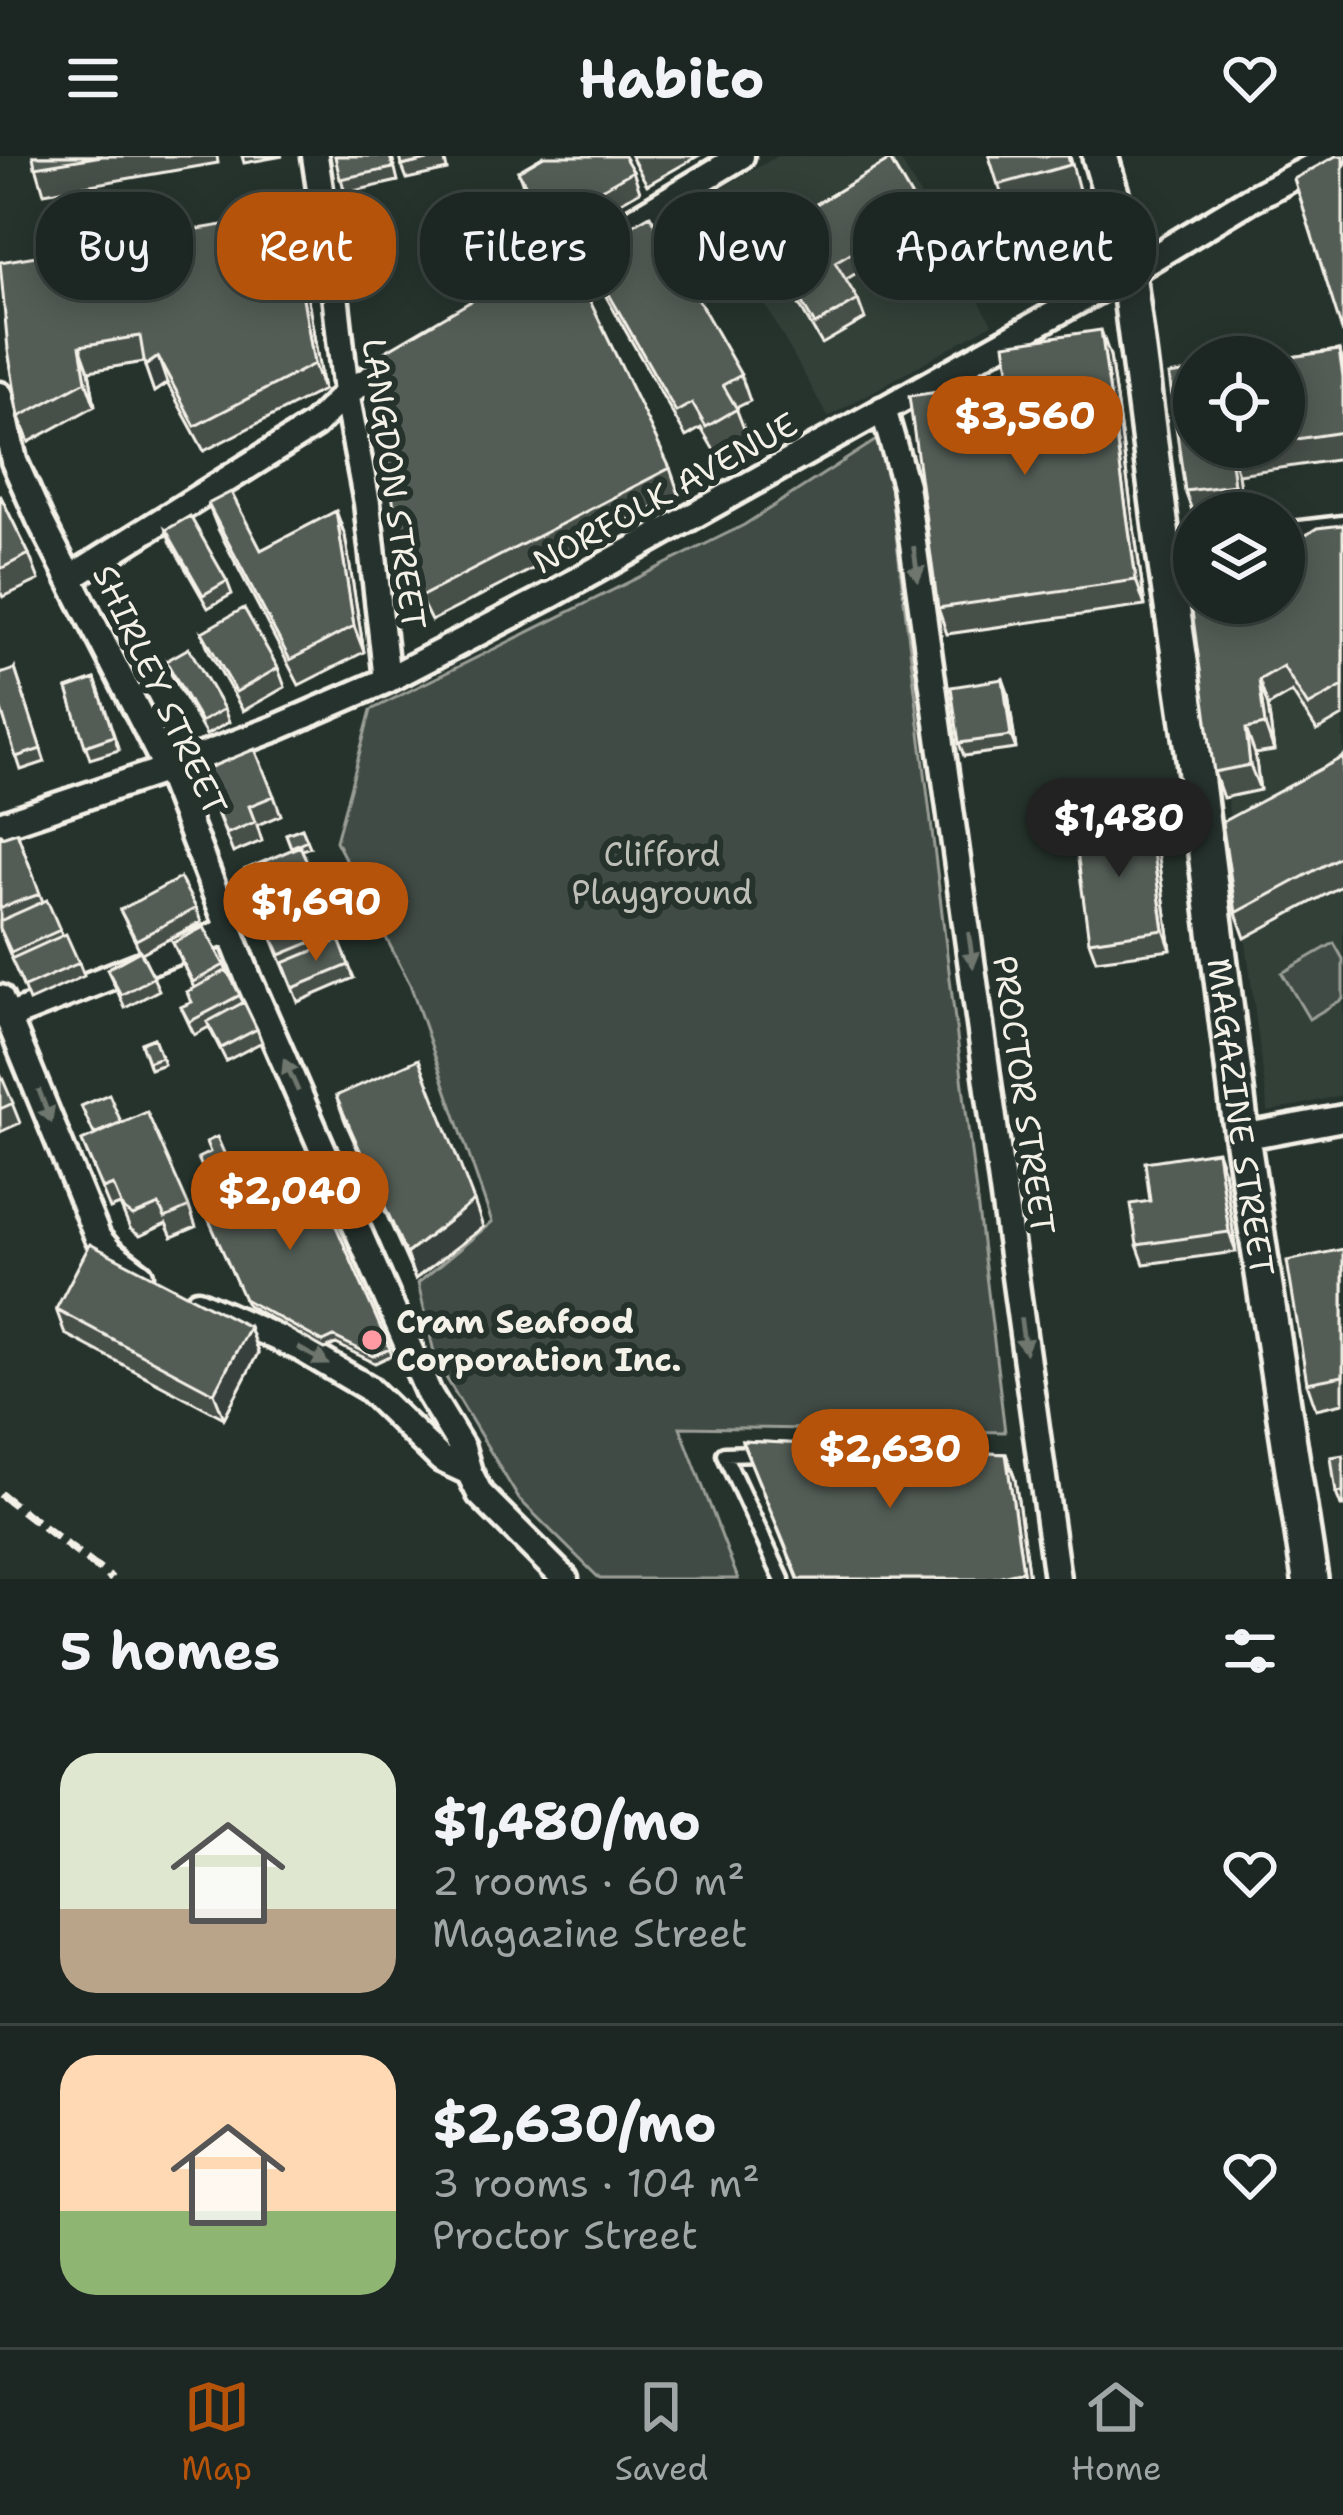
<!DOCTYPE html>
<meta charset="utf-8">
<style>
body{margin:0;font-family:"Shantell Sans",sans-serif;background:#252e2a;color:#f1f3f6;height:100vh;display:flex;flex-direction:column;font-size:45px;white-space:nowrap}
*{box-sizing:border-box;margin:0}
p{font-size:39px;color:#a0a5a5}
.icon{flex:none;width:66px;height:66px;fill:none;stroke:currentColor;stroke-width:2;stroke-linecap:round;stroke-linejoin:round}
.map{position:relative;height:1423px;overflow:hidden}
.side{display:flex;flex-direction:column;background:#1c2622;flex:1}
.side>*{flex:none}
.guide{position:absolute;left:36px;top:36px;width:1272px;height:108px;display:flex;gap:24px}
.buttons{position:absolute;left:1173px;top:180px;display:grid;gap:24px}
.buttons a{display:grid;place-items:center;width:132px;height:132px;border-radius:50%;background:#1c2622;box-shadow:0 6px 30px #0003,0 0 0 3px #3a4340;font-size:60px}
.price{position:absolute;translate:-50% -102px;padding:0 27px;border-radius:42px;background:#b45309;color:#fff;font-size:39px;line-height:78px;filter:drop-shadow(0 3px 6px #0008)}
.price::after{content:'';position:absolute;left:50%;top:72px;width:36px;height:27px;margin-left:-18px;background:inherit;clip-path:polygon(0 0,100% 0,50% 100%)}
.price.current{background:#222;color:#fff}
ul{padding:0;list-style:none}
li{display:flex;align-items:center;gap:36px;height:300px;padding:0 60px}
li+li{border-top:3px solid #3a4340}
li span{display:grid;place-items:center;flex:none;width:336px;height:240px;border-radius:36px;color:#555}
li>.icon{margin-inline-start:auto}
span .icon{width:144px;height:144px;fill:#fffc;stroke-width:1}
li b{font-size:51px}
h2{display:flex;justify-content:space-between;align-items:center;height:144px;padding:0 60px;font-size:51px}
.chip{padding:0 42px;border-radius:48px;background:#1c2622;box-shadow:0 6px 30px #0003,0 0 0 3px #3a4340;font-size:42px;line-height:108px}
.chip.current{background:#b45309;color:#fff}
header{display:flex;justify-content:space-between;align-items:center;height:156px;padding:0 60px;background:#1c2622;font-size:54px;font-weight:700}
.dock{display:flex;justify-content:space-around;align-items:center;height:168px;border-top:3px solid #3a4340;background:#1c2622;font-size:33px;color:#a0a5a5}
.dock a{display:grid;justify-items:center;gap:6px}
.dock .current{color:#b45309}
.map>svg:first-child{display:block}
</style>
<header><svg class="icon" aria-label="menu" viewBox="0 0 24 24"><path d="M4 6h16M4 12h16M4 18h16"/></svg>Habito<svg class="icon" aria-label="heart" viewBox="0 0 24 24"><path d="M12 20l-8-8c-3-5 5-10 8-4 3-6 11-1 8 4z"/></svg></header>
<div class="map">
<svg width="1343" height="1423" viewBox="0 0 1343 1423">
<rect width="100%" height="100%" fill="#26332d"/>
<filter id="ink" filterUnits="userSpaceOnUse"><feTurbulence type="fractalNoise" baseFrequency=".00833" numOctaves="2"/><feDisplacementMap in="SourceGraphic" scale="24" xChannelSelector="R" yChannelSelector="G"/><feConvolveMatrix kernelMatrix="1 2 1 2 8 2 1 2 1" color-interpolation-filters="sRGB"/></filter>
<g filter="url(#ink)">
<path fill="#333f39" d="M 778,0 L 898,0 L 992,168 L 828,261 L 705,41 Z
M 1343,392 L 1343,939 L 1268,956 L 1202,447 L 1284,447 Z"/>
<path fill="#414b45" stroke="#9a9e96" stroke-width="3" d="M 884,279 L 1005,1276 L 680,1271 L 738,1423 L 600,1423 L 519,1343 L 436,1205 L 418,1127 L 492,1066 L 410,828 L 336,685 L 371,554 L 744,369 Z
M 1334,787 L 1343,803 L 1343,843 L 1309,863 L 1282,817 Z"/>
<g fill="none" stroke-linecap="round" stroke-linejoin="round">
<g stroke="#f4f1e8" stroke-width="21">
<path id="service" d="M 761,1297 L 724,1298 L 782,1423"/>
</g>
<g stroke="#f4f1e8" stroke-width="33">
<path id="minor" d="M 315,0 L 333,120 L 346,237 L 367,347 L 387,524
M 541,120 L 741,0
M 0,239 L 14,305 L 40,364 L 167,613 L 249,824 L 429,1238 L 462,1292 L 469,1316 L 480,1338 L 565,1423
M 883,253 L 905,329 L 1057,1423
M 1284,380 L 1343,373
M 70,422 L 314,269 L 346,237 L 403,203
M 0,669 L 167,613 L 274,573 L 387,524 L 553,438 L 1128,117 L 1249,44 L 1333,0
M 0,842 L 98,1082 L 111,1097 L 140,1119
M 8,861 L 230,774
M 1242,981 L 1343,962
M 198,1147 L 300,1192 L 368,1232 L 441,1303 L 469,1316"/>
</g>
<g stroke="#f4f1e8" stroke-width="42">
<g id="secondary">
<path id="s1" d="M 1100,0 L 1119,65 L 1128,117 L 1164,396 L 1192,587 L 1242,981 L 1310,1423"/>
</g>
</g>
<use href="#service" stroke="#26332d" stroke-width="12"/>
<use href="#minor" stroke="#26332d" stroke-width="24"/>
<use href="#secondary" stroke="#26332d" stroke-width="33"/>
<path stroke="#f4f1e8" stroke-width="8" stroke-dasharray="18 9" stroke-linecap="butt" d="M 0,1338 L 112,1423"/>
</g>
<path fill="#474f49" stroke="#f4f1e8" stroke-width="3" d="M 33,0 L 217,0 L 218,7 L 44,37 Z
M 242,0 L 283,0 L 244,7 Z
M 335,0 L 392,0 L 398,25 L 345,37 Z
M 444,0 L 447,14 L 407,23 L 402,10 Z
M 631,0 L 698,0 L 647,29 Z
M 989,0 L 1070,0 L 1079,34 L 1007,55 Z
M 890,4 L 942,94 L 949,113 L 907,138 L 885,100 L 845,124 L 858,144 L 865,163 L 822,188 L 770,99 L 763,80 Z
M 518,15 L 633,15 L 640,35 L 553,85 L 525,35 Z
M 289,58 L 298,83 L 323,234 L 204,295 L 167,227 L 154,236 L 144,206 L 89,215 L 95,250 L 29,286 L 19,261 L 8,193 Z
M 585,96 L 741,219 L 750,245 L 736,252 L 746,278 L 715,296 L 701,272 L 686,281 L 595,121 Z
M 1339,194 L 1343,204 L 1343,303 L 1238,318 L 1243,354 L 1221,357 L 1194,357 L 1194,360 L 1185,335 L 1194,291 L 1284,291 L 1284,202 Z
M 1110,200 L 1145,450 L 947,478 L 938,452 L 1011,226 Z
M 670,312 L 679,338 L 431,465 L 410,423 L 401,398 Z
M 0,339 L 29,398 L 39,424 L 3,441 L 0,435 Z
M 208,348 L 261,394 L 336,355 L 345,380 L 364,496 L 299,529 L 218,373 Z
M 1343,369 L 1343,560 L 1317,575 L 1292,536 L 1268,550 L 1274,595 L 1255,598 L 1260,634 L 1223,642 L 1214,616 L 1297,385 Z
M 166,374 L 227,425 L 232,438 L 208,452 L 171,387 Z
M 202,476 L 278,512 L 285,531 L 243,555 L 209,495 Z
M 166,505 L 224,553 L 229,566 L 206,579 L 171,518 Z
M 15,513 L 45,606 L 21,614 L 0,550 Z
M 95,523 L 119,594 L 90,603 L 67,533 Z
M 1003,523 L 1008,537 L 1016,593 L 964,600 L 959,587 Z
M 1343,601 L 1343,729 L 1245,782 L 1236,757 Z
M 208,634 L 274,640 L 281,659 L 257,669 L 262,685 L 233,697 Z
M 1148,662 L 1155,682 L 1171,794 L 1096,804 L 1089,785 Z
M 302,672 L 310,691 L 302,694 L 354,822 L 298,846 L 244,714 L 292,694 L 286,678 Z
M 17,676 L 43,746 L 79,807 L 84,820 L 29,845 L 0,774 L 0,677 L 2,681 Z
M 196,752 L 201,766 L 142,797 L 159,834 L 125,852 L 107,813 L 140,795 L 120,754 Z
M 173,787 L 224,809 L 257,873 L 262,886 L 226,905 L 209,871 L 194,879 L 181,851 L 191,847 L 187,836 L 194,832 Z
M 154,882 L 164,908 L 150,913 L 141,887 Z
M 0,917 L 20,967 L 0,976 Z
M 336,940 L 483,1071 L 415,1123 L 345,965 Z
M 122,967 L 189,1051 L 196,1071 L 172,1081 L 166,1068 L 140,1080 L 130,1073 L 120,1049 L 110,1053 L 82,985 Z
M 306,1002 L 392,1199 L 375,1207 L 336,1188 L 325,1193 L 247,1149 L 205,1055 L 219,1049 L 239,1031 Z
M 1224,1015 L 1236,1096 L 1144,1108 L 1137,1089 L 1150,1045 Z
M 1343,1093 L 1343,1247 L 1316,1253 L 1307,1227 Z
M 56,1153 L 249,1171 L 258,1197 L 224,1262 L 65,1178 Z
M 742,1285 L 1006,1298 L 1015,1323 L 1029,1423 L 798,1423 Z
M 1343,1299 L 1343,1350 L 1341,1350 L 1336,1337 Z"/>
<path fill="#39403c" stroke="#f4f1e8" stroke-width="3" d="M 289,58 L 298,83 L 323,234 L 314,208 Z
M 1101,174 L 1110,200 L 1145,450 L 1136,424 Z
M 80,190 L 89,215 L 95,250 L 86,225 Z
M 158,201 L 167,227 L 154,236 L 145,210 Z
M 1229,292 L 1238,318 L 1243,354 L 1234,329 Z
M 336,355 L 345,380 L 364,496 L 354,470 Z
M 1003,523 L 1008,537 L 1016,593 L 1011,580 Z
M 1259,524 L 1268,550 L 1274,595 L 1265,569 Z
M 1246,573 L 1255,598 L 1260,634 L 1250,609 Z
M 1148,662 L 1155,682 L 1171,794 L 1164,774 Z
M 1217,995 L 1224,1015 L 1236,1096 L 1229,1076 Z
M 474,1045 L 483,1071 L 415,1123 L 406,1098 Z
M 249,1171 L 258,1197 L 224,1262 L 214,1237 Z
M 1006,1298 L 1015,1323 L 1029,1423 L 1025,1423 L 1023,1415 Z"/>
<path fill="#525c55" stroke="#f4f1e8" stroke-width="3" d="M 33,0 L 102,0 L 35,11 Z
M 335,0 L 390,0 L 393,12 L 340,23 Z
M 400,0 L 442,0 L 402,10 Z
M 544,0 L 624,0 L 633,15 L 546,65 L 518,15 Z
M 989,0 L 1068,0 L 1070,9 L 998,29 Z
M 1336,0 L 1343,0 L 1343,178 L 1294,23 Z
M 890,4 L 942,94 L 900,118 L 878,81 L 835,106 L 858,144 L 815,169 L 763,80 Z
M 289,58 L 314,208 L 195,270 L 158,201 L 145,210 L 140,180 L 80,190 L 86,225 L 19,261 L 8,193 L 0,106 Z
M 650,59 L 741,219 L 723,229 L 737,253 L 706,271 L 692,247 L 676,256 L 585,96 Z
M 564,91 L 670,312 L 422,440 L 401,398 L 372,203 Z
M 1101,174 L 1136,424 L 938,452 L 909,240 L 1011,226 L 1005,188 Z
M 1339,194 L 1343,221 L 1343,276 L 1284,285 L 1284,202 Z
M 1194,215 L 1194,291 L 1239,291 L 1229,292 L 1234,329 L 1185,335 L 1169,219 Z
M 231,336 L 261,394 L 336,355 L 354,470 L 290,504 L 208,348 Z
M 0,339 L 29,398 L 0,413 Z
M 190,360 L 227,425 L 203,439 L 166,374 Z
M 1343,369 L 1343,530 L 1308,550 L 1283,510 L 1259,524 L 1265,569 L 1246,573 L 1250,609 L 1214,616 L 1183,389 L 1194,388 L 1194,447 L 1284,447 L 1284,377 L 1290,376 L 1297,385 L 1317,372 Z
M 244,452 L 278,512 L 236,536 L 202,476 Z
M 189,492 L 224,553 L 201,566 L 166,505 Z
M 15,513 L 41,593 L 16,601 L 0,550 L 0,518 Z
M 95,523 L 114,580 L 85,590 L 67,533 Z
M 1003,523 L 1011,580 L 959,587 L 951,531 Z
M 255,593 L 274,640 L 249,650 L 255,666 L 226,678 L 201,615 Z
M 1343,601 L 1343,699 L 1236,757 L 1222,666 Z
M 1148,662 L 1164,774 L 1089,785 L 1074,673 Z
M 302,672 L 307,684 L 291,691 L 286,678 Z
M 17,676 L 40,738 L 0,752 L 0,677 L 2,681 Z
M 300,690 L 311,715 L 254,738 L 244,714 Z
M 312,720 L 323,745 L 267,768 L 257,743 Z
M 180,722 L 196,752 L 136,784 L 120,754 Z
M 47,744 L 60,774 L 11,796 L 0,772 L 0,765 Z
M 325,751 L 336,776 L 280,799 L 269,774 Z
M 204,771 L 224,809 L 193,826 L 173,787 Z
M 66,778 L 79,807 L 24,831 L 11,803 Z
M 339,784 L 349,809 L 293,832 L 283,807 Z
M 140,795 L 154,821 L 121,839 L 107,813 Z
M 227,814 L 240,839 L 189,866 L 181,851 L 192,846 L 187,836 Z
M 244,846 L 257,873 L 221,892 L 207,866 Z
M 154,882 L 161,901 L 148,906 L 141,887 Z
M 419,903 L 474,1045 L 406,1098 L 336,940 Z
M 0,917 L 13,947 L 0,953 Z
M 109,938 L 121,966 L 94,978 L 81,950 Z
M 147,956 L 189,1051 L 165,1062 L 159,1049 L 133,1060 L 123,1053 L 113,1029 L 103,1033 L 82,985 Z
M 217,981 L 239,1031 L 306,1002 L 390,1193 L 373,1200 L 334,1181 L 323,1186 L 244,1143 L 205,1055 L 219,1049 L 198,1002 L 210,996 L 206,986 Z
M 1217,995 L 1229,1076 L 1137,1089 L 1131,1048 L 1150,1045 L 1145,1006 Z
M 90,1088 L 249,1171 L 214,1237 L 56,1153 Z
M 1343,1093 L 1343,1220 L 1307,1227 L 1287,1105 Z
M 742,1285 L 1006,1298 L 1023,1415 L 989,1423 L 799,1423 Z
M 1343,1299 L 1343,1336 L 1336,1337 L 1331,1301 Z"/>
<defs><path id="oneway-solid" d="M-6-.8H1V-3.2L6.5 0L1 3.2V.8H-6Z" transform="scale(3)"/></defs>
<g fill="#6e766e">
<use href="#oneway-solid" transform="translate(916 408) rotate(82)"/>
<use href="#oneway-solid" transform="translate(971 794) rotate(82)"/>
<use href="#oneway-solid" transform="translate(291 919) rotate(-114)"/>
<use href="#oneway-solid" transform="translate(45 950) rotate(69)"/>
<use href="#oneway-solid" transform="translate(1023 1180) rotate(82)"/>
<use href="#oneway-solid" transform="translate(313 1200) rotate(29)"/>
</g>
</g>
<circle fill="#ff9aa2" stroke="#26332d" stroke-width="4.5" cx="372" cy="1184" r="12"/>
<g text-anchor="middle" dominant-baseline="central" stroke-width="12" stroke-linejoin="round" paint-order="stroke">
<g font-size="33" fill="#f4f1e8" stroke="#26332d">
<text transform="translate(394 328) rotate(82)">LANGDON STREET</text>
<text transform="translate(665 337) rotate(-29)">NORFOLK AVENUE</text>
<text transform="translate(160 534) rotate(65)">SHIRLEY STREET</text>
<text transform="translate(1024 939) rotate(82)">PROCTOR STREET</text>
<text stroke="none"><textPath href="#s1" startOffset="972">MAGAZINE STREET</textPath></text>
</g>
<g font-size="33" fill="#bebfb7" stroke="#26332d">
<text x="662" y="698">Clifford<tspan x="662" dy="38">Playground</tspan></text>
</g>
<g font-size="33" font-weight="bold" fill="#f4f1e8" stroke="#26332d" text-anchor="start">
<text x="396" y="1165">Cram Seafood<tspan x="396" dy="38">Corporation Inc.</tspan></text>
</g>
</g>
</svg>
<div class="buttons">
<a><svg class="icon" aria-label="locate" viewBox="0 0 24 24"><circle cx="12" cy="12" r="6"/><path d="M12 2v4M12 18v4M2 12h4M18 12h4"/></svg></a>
<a><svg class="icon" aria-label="layers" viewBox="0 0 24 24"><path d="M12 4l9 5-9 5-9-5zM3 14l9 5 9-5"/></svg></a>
</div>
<b class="price" style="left:1025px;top:322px">$3,560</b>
<b class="price current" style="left:1119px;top:724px">$1,480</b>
<b class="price" style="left:316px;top:808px">$1,690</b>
<b class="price" style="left:290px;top:1097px">$2,040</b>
<b class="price" style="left:890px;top:1355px">$2,630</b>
<div class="guide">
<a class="chip">Buy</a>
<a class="chip current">Rent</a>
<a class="chip">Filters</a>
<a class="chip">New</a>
<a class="chip">Apartment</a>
</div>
</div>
<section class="side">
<h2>5 homes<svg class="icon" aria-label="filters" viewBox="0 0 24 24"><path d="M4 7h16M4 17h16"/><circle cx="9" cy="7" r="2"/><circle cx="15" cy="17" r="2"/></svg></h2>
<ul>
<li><span style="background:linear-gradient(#dfe7d0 65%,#b9a48a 0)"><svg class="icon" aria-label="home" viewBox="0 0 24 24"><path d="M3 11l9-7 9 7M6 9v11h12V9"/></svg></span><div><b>$1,480/mo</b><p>2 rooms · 60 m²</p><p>Magazine Street</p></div><svg class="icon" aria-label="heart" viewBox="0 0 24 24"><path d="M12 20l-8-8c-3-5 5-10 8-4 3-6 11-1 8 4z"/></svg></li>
<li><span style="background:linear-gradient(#ffd9b3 65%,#8fb573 0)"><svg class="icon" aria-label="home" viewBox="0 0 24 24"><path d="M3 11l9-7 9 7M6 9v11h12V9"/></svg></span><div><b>$2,630/mo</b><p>3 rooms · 104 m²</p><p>Proctor Street</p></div><svg class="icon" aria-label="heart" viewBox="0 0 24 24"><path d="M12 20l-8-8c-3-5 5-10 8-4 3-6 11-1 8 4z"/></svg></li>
</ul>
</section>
<nav class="dock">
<a class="current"><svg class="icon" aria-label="map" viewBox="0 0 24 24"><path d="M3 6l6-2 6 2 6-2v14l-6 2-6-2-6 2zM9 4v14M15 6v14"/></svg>Map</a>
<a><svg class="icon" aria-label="saved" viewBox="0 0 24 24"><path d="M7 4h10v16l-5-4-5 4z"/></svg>Saved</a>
<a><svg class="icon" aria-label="home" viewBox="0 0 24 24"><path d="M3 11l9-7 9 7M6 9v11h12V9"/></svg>Home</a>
</nav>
